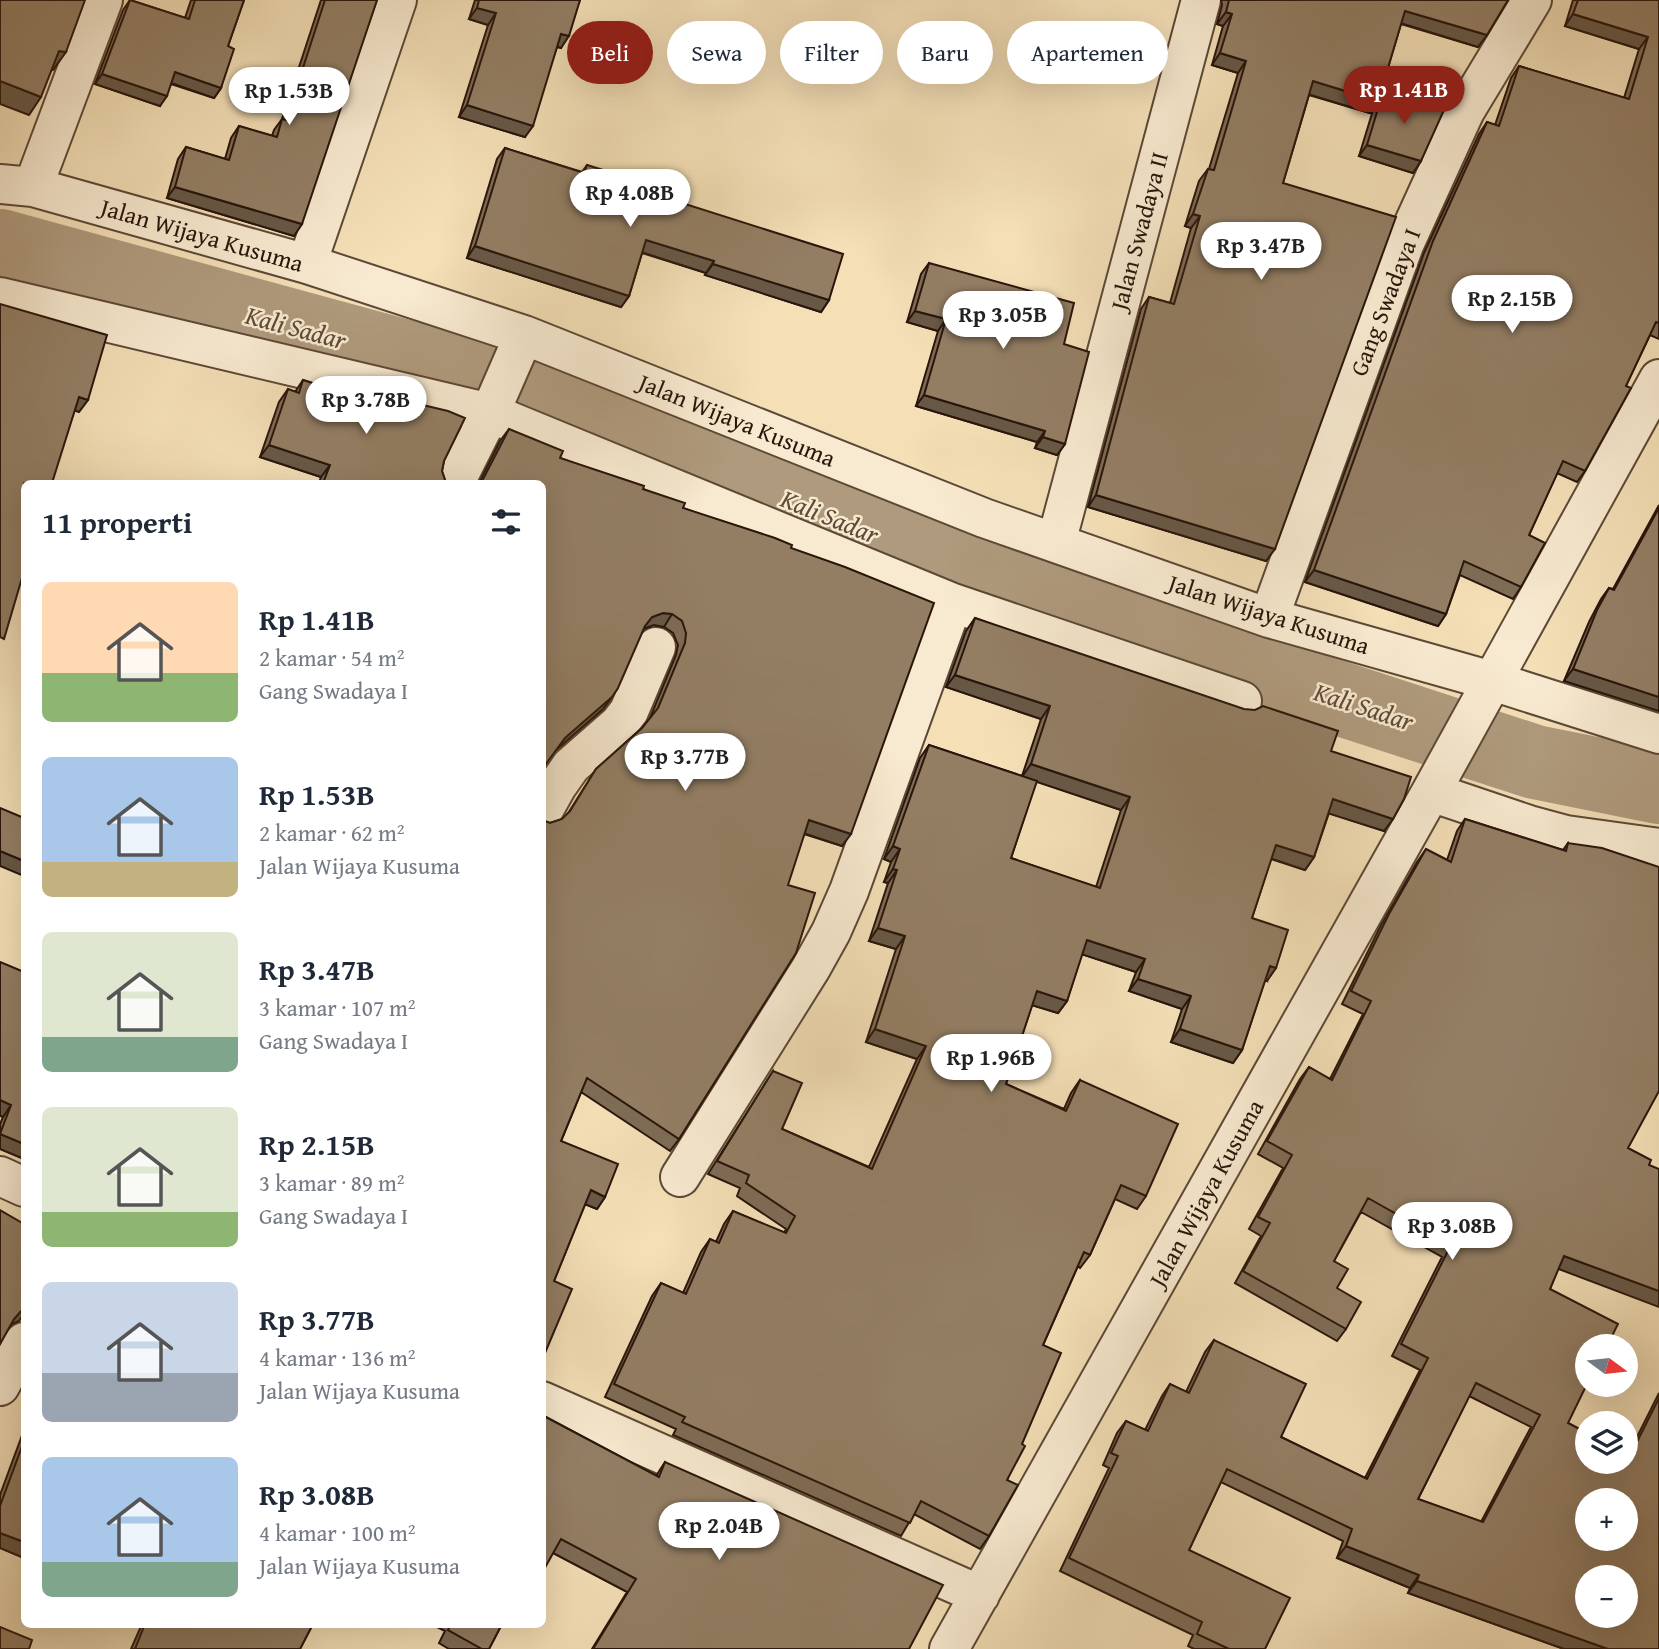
<!DOCTYPE html>
<html lang="id">
<meta charset="utf-8">
<style>
body{margin:0;font-family:"Gentium Book Plus",serif;background:#f2f2f3;color:#1f2937;height:100vh;display:flex;flex-direction:column;font-size:26px;white-space:nowrap}
*{box-sizing:border-box;margin:0}
p{font-size:23px;color:#747a83}
.icon{flex:none;width:38px;height:38px;fill:none;stroke:currentColor;stroke-width:2;stroke-linecap:round;stroke-linejoin:round}
.map{position:relative;flex:1;overflow:hidden}
.panel{position:absolute;left:21px;top:480px;width:525px;height:1148px;display:flex;flex-direction:column;background:#fff;border-radius:10px;box-shadow:0 7px 28px #0002}
.panel>*{flex:none}
.guide{position:absolute;left:567px;top:21px;width:665px;height:63px;display:flex;gap:14px}
.needle{width:46px;rotate:105deg}
.buttons{position:absolute;left:1575px;top:1334px;display:grid;gap:14px}
.buttons a{display:grid;place-items:center;width:63px;height:63px;border-radius:50%;background:#fff;box-shadow:0 7px 28px #0002;font-size:35px}
.price{position:absolute;translate:-50% -60px;padding:0 16px;border-radius:24px;background:#fff;color:#222;font-size:23px;line-height:46px;filter:drop-shadow(0 2px 4px #0008)}
.price::after{content:'';position:absolute;left:50%;top:42px;width:21px;height:16px;margin-left:-10px;background:inherit;clip-path:polygon(0 0,100% 0,50% 100%)}
.price.current{background:#8f2418;color:#fff}
ul{padding:0;list-style:none}
li{display:flex;align-items:center;gap:21px;height:175px;padding:0 21px}
li span{display:grid;place-items:center;flex:none;width:196px;height:140px;border-radius:10px;color:#555}
li>.icon{margin-inline-start:auto}
span .icon{width:84px;height:84px;fill:#fffc;stroke-width:1}
li b{font-size:30px}
h2{display:flex;justify-content:space-between;align-items:center;height:84px;padding:0 21px;font-size:30px}
.pill{padding:0 24px;border-radius:32px;background:#fff;box-shadow:0 7px 28px #0002;font-size:24px;line-height:63px}
.pill.current{background:#8f2418;color:#fff}
.map>svg:first-child{display:block}
</style>
<div class="map">
<svg width="1659" height="1649" viewBox="0 0 1659 1649">
<rect width="100%" height="100%" fill="#f4dfb7"/>
<filter id="stains"><feTurbulence type="fractalNoise" baseFrequency=".00286" numOctaves="4"/><feColorMatrix values="0 0 0 0 .2 0 0 0 0 .09 0 0 0 0 .02 0 0 0 .5 -.17"/></filter>
<radialGradient id="worn" r=".72"><stop offset=".6" stop-color="#630" stop-opacity="0"/><stop offset="1" stop-color="#630" stop-opacity=".3"/></radialGradient>
<g fill="none" stroke-linecap="round" stroke-linejoin="round">
<path stroke="#af9a7d" stroke-width="74" d="M 0,246 L 413,359 L 579,414 L 955,567 L 1151,637 L 1535,762 L 1659,787"/>
<g stroke="#5c4836" stroke-width="42">
<path id="minor" d="M 0,184 L 33,187 L 307,264 L 524,335 L 984,518 L 1269,618 L 1492,681 L 1659,734
M 33,187 L 103,0
M 307,264 L 397,0
M 0,297 L 490,413 L 953,603 L 1242,701
M 455,483 L 490,413 L 524,335
M 1056,543 L 1201,0
M 1269,618 L 1404,245 L 1465,111 L 1532,0
M 1431,792 L 1529,825 L 1566,835 L 1659,848
M 542,813 L 557,786 L 571,766 L 619,724 L 629,711 L 656,647
M 0,1176 L 24,1187
M 680,1177 L 811,968 L 831,932 L 849,891 L 953,603
M 0,1386 L 24,1342
M 542,1401 L 980,1595
M 949,1649 L 1431,792 L 1659,379"/>
</g>
<use href="#minor" stroke="#f8ead0" stroke-width="38"/>
</g>
<path fill="#7e6c56" stroke="#29150b" stroke-width="2" fill-rule="evenodd" d="M 130,0 L 185,18 L 191,0 L 244,0 L 228,46 L 221,88 L 214,98 L 171,84 L 160,106 L 95,84 L 123,10 Z
M 321,0 L 377,0 L 294,236 L 167,198 L 178,159 L 186,147 L 225,159 L 231,138 L 239,126 L 272,136 L 274,130 L 282,119 Z
M 475,0 L 580,0 L 561,48 L 557,47 L 525,137 L 459,117 L 488,25 L 469,19 Z
M 1221,0 L 1508,0 L 1478,47 L 1401,24 L 1379,98 L 1383,92 L 1421,161 L 1413,173 L 1359,156 L 1374,107 L 1370,113 L 1309,95 L 1283,183 L 1266,561 L 1088,507 L 1141,309 L 1149,297 L 1170,303 L 1191,228 L 1185,226 L 1199,181 L 1208,169 L 1209,169 L 1238,73 L 1212,65 L 1223,26 L 1217,24 L 1222,5 Z
M 1573,0 L 1659,0 L 1659,339 L 1650,335 L 1585,471 L 1577,482 L 1557,473 L 1529,535 L 1521,587 L 1513,599 L 1460,575 L 1446,614 L 1438,626 L 1305,582 L 1424,253 L 1479,134 L 1487,122 L 1495,125 L 1511,78 L 1519,66 L 1624,98 L 1639,49 L 1565,26 Z
M 505,148 L 582,172 L 587,165 L 682,203 L 829,300 L 821,312 L 705,275 L 706,273 L 642,253 L 629,296 L 621,307 L 467,258 L 497,159 Z
M 929,263 L 1064,344 L 1065,444 L 1057,455 L 1035,448 L 1037,442 L 916,406 L 938,331 L 907,322 L 921,274 Z
M 303,380 L 367,401 L 372,393 L 444,461 L 442,471 L 446,483 L 319,483 L 321,477 L 260,457 L 279,402 L 288,389 L 295,392 Z
M 509,429 L 560,458 L 643,489 L 683,508 L 791,548 L 842,846 L 804,834 L 679,1139 L 670,1151 L 581,1092 L 561,1141 L 605,1197 L 597,1209 L 585,1204 L 554,1281 L 545,1353 L 542,1356 L 542,820 L 550,823 L 562,819 L 567,815 L 596,769 L 642,728 L 650,718 L 676,655 L 678,645 L 673,633 L 664,627 L 654,625 L 643,629 L 610,700 L 603,709 L 556,750 L 542,483 L 479,483 L 500,441 Z
M 1659,505 L 1659,711 L 1564,681 L 1589,622 L 1601,599 L 1609,588 L 1613,589 Z
M 975,618 L 1331,751 L 1384,831 L 1329,813 L 1314,857 L 1305,870 L 1271,859 L 1252,918 L 1267,981 L 1265,980 L 1242,1050 L 1233,1063 L 1171,1042 L 1182,1009 L 1129,991 L 1136,972 L 1082,954 L 1067,1001 L 1058,1013 L 1032,1005 L 1006,1084 L 1064,1109 L 1071,1093 L 1080,1080 L 1146,1196 L 1137,1209 L 1115,1199 L 1090,1255 L 1080,1268 L 1078,1266 L 1043,1345 L 1022,1444 L 1007,1480 L 989,1536 L 980,1549 L 914,1514 L 901,1536 L 673,1435 L 676,1429 L 605,1397 L 652,1296 L 661,1283 L 683,1293 L 701,1252 L 710,1239 L 716,1242 L 724,1224 L 733,1211 L 784,1233 L 786,1229 L 737,1196 L 740,1188 L 708,1174 L 773,1071 L 782,1129 L 869,1167 L 917,1059 L 866,1042 L 896,949 L 869,941 L 888,883 L 884,882 L 891,862 L 884,859 L 920,758 L 929,745 L 1022,776 L 1041,719 L 946,687 L 966,631 ZM 1036,781 L 1121,810 L 1096,887 L 1011,858 Z
M 1465,819 L 1563,850 L 1568,843 L 1657,1094 L 1558,1269 L 1550,1289 L 1568,1423 L 1628,1455 L 1659,1393 L 1659,1649 L 1564,1649 L 1408,1593 L 1410,1588 L 1337,1558 L 1343,1541 L 1221,1482 L 1189,1550 L 1265,1649 L 1194,1649 L 1188,1646 L 1193,1635 L 1060,1571 L 1109,1468 L 1103,1465 L 1117,1433 L 1126,1421 L 1145,1430 L 1162,1396 L 1170,1384 L 1186,1392 L 1205,1352 L 1214,1340 L 1281,1437 L 1365,1478 L 1420,1370 L 1392,1356 L 1442,1257 L 1361,1212 L 1334,1261 L 1337,1288 L 1346,1329 L 1337,1341 L 1235,1283 L 1261,1236 L 1249,1229 L 1283,1168 L 1258,1154 L 1300,1079 L 1309,1067 L 1330,1079 L 1363,1014 L 1342,1004 L 1380,927 L 1417,862 L 1426,849 L 1447,860 L 1457,831 ZM 1469,1396 L 1531,1427 L 1481,1522 L 1418,1499 Z
M 24,972 L 24,1159 L 0,1149 L 0,1124 L 3,1117 Z
M 542,1415 L 656,1476 L 665,1462 L 909,1649 L 592,1649 L 627,1592 L 553,1553 Z
M 24,1430 L 24,1558 L 0,1548 L 0,1495 Z
M 142,1624 L 313,1624 L 300,1649 L 131,1649 Z
M 431,1624 L 502,1624 L 489,1649 L 449,1649 L 439,1643 L 445,1631 Z"/>
<path fill="#675846" stroke="#29150b" stroke-width="2" d="M 477,8 L 496,13 L 488,25 L 469,19 Z
M 1405,11 L 1487,35 L 1478,47 L 1397,22 Z
M 1226,12 L 1232,14 L 1223,26 L 1217,24 Z
M 1573,14 L 1648,37 L 1639,49 L 1565,26 Z
M 561,34 L 569,36 L 561,48 L 553,45 Z
M 59,51 L 66,52 L 53,70 L 46,68 Z
M 1220,53 L 1246,61 L 1238,73 L 1212,65 Z
M 175,72 L 221,88 L 214,98 L 168,82 Z
M 102,74 L 167,96 L 160,106 L 95,84 Z
M 0,81 L 41,97 L 29,115 L 0,104 Z
M 1313,81 L 1378,101 L 1370,113 L 1304,93 Z
M 467,105 L 533,126 L 525,137 L 459,117 Z
M 1367,145 L 1421,161 L 1413,173 L 1359,156 Z
M 175,187 L 302,224 L 294,236 L 167,198 Z
M 1193,214 L 1200,216 L 1191,228 L 1185,226 Z
M 646,240 L 714,261 L 706,273 L 638,251 Z
M 475,246 L 629,296 L 621,307 L 467,258 Z
M 713,264 L 829,300 L 821,312 L 705,275 Z
M 915,311 L 946,319 L 938,331 L 907,322 Z
M 924,395 L 1045,431 L 1037,442 L 916,406 Z
M 79,397 L 88,400 L 79,412 L 70,409 Z
M 1043,437 L 1065,444 L 1057,455 L 1035,448 Z
M 269,445 L 330,465 L 321,477 L 260,457 Z
M 1096,495 L 1275,549 L 1266,561 L 1088,507 Z
M 1314,570 L 1446,614 L 1438,626 L 1305,582 Z
M 663,613 L 672,614 L 664,627 L 654,625 L 643,629 L 645,626 L 652,617 Z
M 1573,669 L 1659,697 L 1659,711 L 1564,681 Z
M 955,675 L 1050,706 L 1041,719 L 946,687 Z
M 618,688 L 603,709 L 556,750 L 565,738 Z
M 1031,764 L 1130,797 L 1121,810 L 1022,777 Z
M 1333,799 L 1393,819 L 1384,831 L 1324,812 Z
M 809,820 L 851,834 L 842,846 L 800,832 Z
M 1276,845 L 1314,857 L 1305,870 L 1267,857 Z
M 893,846 L 900,849 L 891,862 L 884,859 Z
M 0,851 L 24,861 L 24,876 L 0,866 Z
M 893,869 L 897,870 L 888,883 L 884,882 Z
M 878,928 L 905,936 L 896,949 L 869,941 Z
M 1087,940 L 1145,959 L 1136,972 L 1078,953 Z
M 1270,966 L 1276,968 L 1267,981 L 1261,979 Z
M 1138,979 L 1191,996 L 1182,1009 L 1129,991 Z
M 1037,991 L 1067,1001 L 1058,1013 L 1028,1004 Z
M 875,1029 L 926,1046 L 917,1059 L 866,1042 Z
M 1180,1029 L 1242,1050 L 1233,1063 L 1171,1042 Z
M 0,1100 L 11,1105 L 3,1117 L 0,1116 Z
M 0,1134 L 24,1144 L 24,1159 L 0,1149 Z
M 591,1190 L 605,1197 L 597,1209 L 582,1203 Z
M 1564,1256 L 1659,1291 L 1659,1307 L 1556,1268 Z
M 24,1310 L 24,1314 L 19,1321 L 12,1324 L 5,1332 L 14,1319 L 21,1311 Z
M 0,1533 L 24,1542 L 24,1558 L 0,1548 Z
M 1346,1546 L 1419,1575 L 1410,1588 L 1337,1558 Z
M 1417,1581 L 1608,1649 L 1564,1649 L 1408,1593 Z"/>
<path fill="#937e64" stroke="#29150b" stroke-width="2" fill-rule="evenodd" d="M 0,0 L 85,0 L 66,52 L 59,51 L 41,97 L 0,81 Z
M 130,0 L 189,19 L 195,0 L 244,0 L 228,46 L 234,49 L 221,88 L 175,72 L 167,96 L 102,74 Z
M 325,0 L 377,0 L 302,224 L 175,187 L 186,147 L 229,160 L 239,126 L 277,137 L 282,119 L 286,120 Z
M 479,0 L 580,0 L 569,36 L 561,34 L 533,126 L 467,105 L 496,13 L 477,8 Z
M 1229,0 L 1508,0 L 1487,35 L 1405,11 L 1378,101 L 1313,81 L 1283,183 L 1396,217 L 1275,549 L 1096,495 L 1149,297 L 1174,304 L 1200,216 L 1193,214 L 1208,169 L 1214,170 L 1246,61 L 1220,53 L 1232,14 L 1226,12 Z
M 1578,0 L 1659,0 L 1659,323 L 1656,322 L 1626,386 L 1631,388 L 1585,471 L 1563,461 L 1529,535 L 1545,543 L 1521,587 L 1464,561 L 1446,614 L 1314,570 L 1433,241 L 1487,122 L 1499,126 L 1519,66 L 1629,99 L 1648,37 L 1573,14 Z
M 1383,92 L 1444,110 L 1421,161 L 1367,145 Z
M 505,148 L 584,173 L 587,165 L 684,195 L 682,203 L 843,254 L 829,300 L 713,264 L 714,261 L 646,240 L 629,296 L 475,246 Z
M 929,263 L 1074,303 L 1064,344 L 1089,352 L 1065,444 L 1043,437 L 1045,431 L 924,395 L 946,319 L 915,311 Z
M 0,304 L 107,335 L 88,400 L 79,397 L 52,483 L 24,483 L 24,571 L 4,639 L 0,637 Z
M 303,380 L 369,401 L 372,393 L 448,411 L 465,418 L 444,461 L 442,471 L 446,483 L 323,483 L 330,465 L 269,445 L 288,389 L 299,393 Z
M 509,429 L 563,451 L 560,458 L 644,486 L 643,489 L 685,503 L 683,508 L 775,538 L 792,545 L 791,548 L 845,567 L 934,603 L 851,834 L 809,820 L 788,885 L 815,893 L 796,953 L 679,1139 L 587,1078 L 561,1141 L 618,1164 L 605,1197 L 591,1190 L 554,1281 L 572,1289 L 545,1353 L 542,1352 L 542,820 L 550,823 L 562,819 L 570,811 L 596,769 L 642,728 L 658,708 L 685,643 L 686,633 L 682,621 L 672,614 L 663,613 L 652,617 L 645,626 L 618,688 L 612,697 L 565,738 L 548,761 L 542,770 L 542,483 L 481,483 Z
M 1659,508 L 1659,697 L 1573,669 L 1597,610 L 1609,588 L 1614,590 Z
M 975,618 L 1244,709 L 1255,710 L 1263,706 L 1338,731 L 1331,751 L 1411,777 L 1404,799 L 1393,819 L 1333,799 L 1314,857 L 1276,845 L 1252,918 L 1288,930 L 1276,968 L 1270,966 L 1242,1050 L 1180,1029 L 1191,996 L 1138,979 L 1145,959 L 1087,940 L 1067,1001 L 1037,991 L 1006,1084 L 1066,1111 L 1080,1080 L 1178,1124 L 1146,1196 L 1121,1185 L 1090,1255 L 1084,1252 L 1043,1345 L 1061,1353 L 1022,1444 L 1025,1446 L 1007,1480 L 1018,1485 L 989,1536 L 921,1501 L 910,1523 L 682,1422 L 685,1417 L 614,1384 L 661,1283 L 686,1294 L 710,1239 L 719,1243 L 733,1211 L 786,1233 L 795,1216 L 746,1183 L 749,1175 L 717,1161 L 773,1071 L 802,1083 L 782,1129 L 872,1169 L 926,1046 L 875,1029 L 905,936 L 878,928 L 897,870 L 893,869 L 900,849 L 893,846 L 929,745 L 1037,781 L 1011,858 L 1100,888 L 1130,797 L 1031,764 L 1050,706 L 955,675 Z
M 0,808 L 24,818 L 24,861 L 0,851 Z
M 1465,819 L 1566,851 L 1568,843 L 1602,848 L 1659,867 L 1659,1091 L 1628,1148 L 1651,1160 L 1649,1165 L 1659,1169 L 1659,1291 L 1564,1256 L 1550,1289 L 1618,1324 L 1607,1346 L 1587,1346 L 1587,1384 L 1568,1423 L 1587,1433 L 1587,1461 L 1626,1461 L 1626,1454 L 1630,1456 L 1659,1398 L 1659,1649 L 1608,1649 L 1417,1581 L 1419,1575 L 1346,1546 L 1352,1529 L 1227,1469 L 1189,1550 L 1290,1598 L 1265,1649 L 1229,1649 L 1197,1634 L 1202,1622 L 1069,1558 L 1118,1456 L 1111,1453 L 1126,1421 L 1148,1431 L 1170,1384 L 1189,1393 L 1214,1340 L 1306,1384 L 1281,1437 L 1367,1479 L 1428,1358 L 1401,1344 L 1451,1245 L 1368,1198 L 1334,1261 L 1348,1269 L 1337,1288 L 1361,1302 L 1346,1329 L 1243,1271 L 1270,1223 L 1258,1217 L 1292,1155 L 1267,1141 L 1309,1067 L 1332,1080 L 1371,1001 L 1351,991 L 1389,914 L 1426,849 L 1451,862 ZM 1476,1383 L 1540,1415 L 1483,1522 L 1418,1499 ZM 1587,1500 L 1626,1500 L 1626,1538 L 1587,1538 ZM 1587,1577 L 1626,1577 L 1626,1615 L 1587,1615 Z
M 0,962 L 24,972 L 24,1144 L 0,1134 L 11,1105 L 0,1100 Z
M 0,1210 L 24,1224 L 24,1310 L 21,1311 L 14,1319 L 0,1344 Z
M 542,1415 L 659,1477 L 665,1462 L 943,1585 L 909,1649 L 593,1649 L 636,1579 L 561,1539 L 542,1573 Z
M 24,1441 L 24,1542 L 0,1533 L 0,1506 Z
M 145,1624 L 313,1624 L 300,1649 L 135,1649 Z
M 451,1624 L 502,1624 L 489,1649 L 482,1649 L 448,1630 Z
M 0,1627 L 32,1640 L 29,1649 L 0,1649 Z"/>
<g text-anchor="middle" dominant-baseline="central" stroke-width="5" stroke-linejoin="round" paint-order="stroke">
<g font-size="24" fill="#29150b" stroke="#f8ead0">
<text transform="translate(1139 231) rotate(-75)">Jalan Swadaya II</text>
<text transform="translate(202 235) rotate(16)">Jalan Wijaya Kusuma</text>
<text transform="translate(1385 302) rotate(-69)">Gang Swadaya I</text>
<text transform="translate(737 420) rotate(22)">Jalan Wijaya Kusuma</text>
<text transform="translate(1269 614) rotate(18)">Jalan Wijaya Kusuma</text>
<text transform="translate(1206 1193) rotate(-61)">Jalan Wijaya Kusuma</text>
</g>
<g font-size="26" font-style="italic" fill="#5f4a39" stroke="#f8ead0">
<text transform="translate(296 327) rotate(15)">Kali Sadar</text>
<text transform="translate(830 516) rotate(22)">Kali Sadar</text>
<text transform="translate(1364 706) rotate(18)">Kali Sadar</text>
</g>
</g>
<rect width="100%" height="100%" filter="url(#stains)"/>
<rect width="100%" height="100%" fill="url(#worn)"/>
</svg>
<div class="buttons">
<a><svg class="needle" viewBox="-14 -14 28 28"><path d="M0-13l5 13h-10z" fill="#e53935"/><path d="M0 13l5-13h-10z" fill="#747a83"/></svg></a>
<a><svg class="icon" aria-label="layers" viewBox="0 0 24 24"><path d="M12 4l9 5-9 5-9-5zM3 14l9 5 9-5"/></svg></a>
<a>+</a>
<a>−</a>
</div>
<b class="price current" style="left:1404px;top:126px">Rp 1.41B</b>
<b class="price" style="left:289px;top:127px">Rp 1.53B</b>
<b class="price" style="left:630px;top:229px">Rp 4.08B</b>
<b class="price" style="left:1261px;top:282px">Rp 3.47B</b>
<b class="price" style="left:1512px;top:335px">Rp 2.15B</b>
<b class="price" style="left:1003px;top:351px">Rp 3.05B</b>
<b class="price" style="left:366px;top:436px">Rp 3.78B</b>
<b class="price" style="left:685px;top:793px">Rp 3.77B</b>
<b class="price" style="left:991px;top:1094px">Rp 1.96B</b>
<b class="price" style="left:1452px;top:1262px">Rp 3.08B</b>
<b class="price" style="left:719px;top:1562px">Rp 2.04B</b>
<div class="guide">
<a class="pill current">Beli</a>
<a class="pill">Sewa</a>
<a class="pill">Filter</a>
<a class="pill">Baru</a>
<a class="pill">Apartemen</a>
</div>
<section class="panel">
<h2>11 properti<svg class="icon" aria-label="filters" viewBox="0 0 24 24"><path d="M4 7h16M4 17h16"/><circle cx="9" cy="7" r="2"/><circle cx="15" cy="17" r="2"/></svg></h2>
<ul>
<li><span style="background:linear-gradient(#ffd9b3 65%,#8fb573 0)"><svg class="icon" aria-label="home" viewBox="0 0 24 24"><path d="M3 11l9-7 9 7M6 9v11h12V9"/></svg></span><div><b>Rp 1.41B</b><p>2 kamar · 54 m²</p><p>Gang Swadaya I</p></div></li>
<li><span style="background:linear-gradient(#a9c7e8 75%,#c2b280 0)"><svg class="icon" aria-label="home" viewBox="0 0 24 24"><path d="M3 11l9-7 9 7M6 9v11h12V9"/></svg></span><div><b>Rp 1.53B</b><p>2 kamar · 62 m²</p><p>Jalan Wijaya Kusuma</p></div></li>
<li><span style="background:linear-gradient(#dfe7d0 75%,#7fa58c 0)"><svg class="icon" aria-label="home" viewBox="0 0 24 24"><path d="M3 11l9-7 9 7M6 9v11h12V9"/></svg></span><div><b>Rp 3.47B</b><p>3 kamar · 107 m²</p><p>Gang Swadaya I</p></div></li>
<li><span style="background:linear-gradient(#dfe7d0 75%,#8fb573 0)"><svg class="icon" aria-label="home" viewBox="0 0 24 24"><path d="M3 11l9-7 9 7M6 9v11h12V9"/></svg></span><div><b>Rp 2.15B</b><p>3 kamar · 89 m²</p><p>Gang Swadaya I</p></div></li>
<li><span style="background:linear-gradient(#c9d6e8 65%,#9aa5b1 0)"><svg class="icon" aria-label="home" viewBox="0 0 24 24"><path d="M3 11l9-7 9 7M6 9v11h12V9"/></svg></span><div><b>Rp 3.77B</b><p>4 kamar · 136 m²</p><p>Jalan Wijaya Kusuma</p></div></li>
<li><span style="background:linear-gradient(#a9c7e8 75%,#7fa58c 0)"><svg class="icon" aria-label="home" viewBox="0 0 24 24"><path d="M3 11l9-7 9 7M6 9v11h12V9"/></svg></span><div><b>Rp 3.08B</b><p>4 kamar · 100 m²</p><p>Jalan Wijaya Kusuma</p></div></li>
</ul>
</section>
</div>
